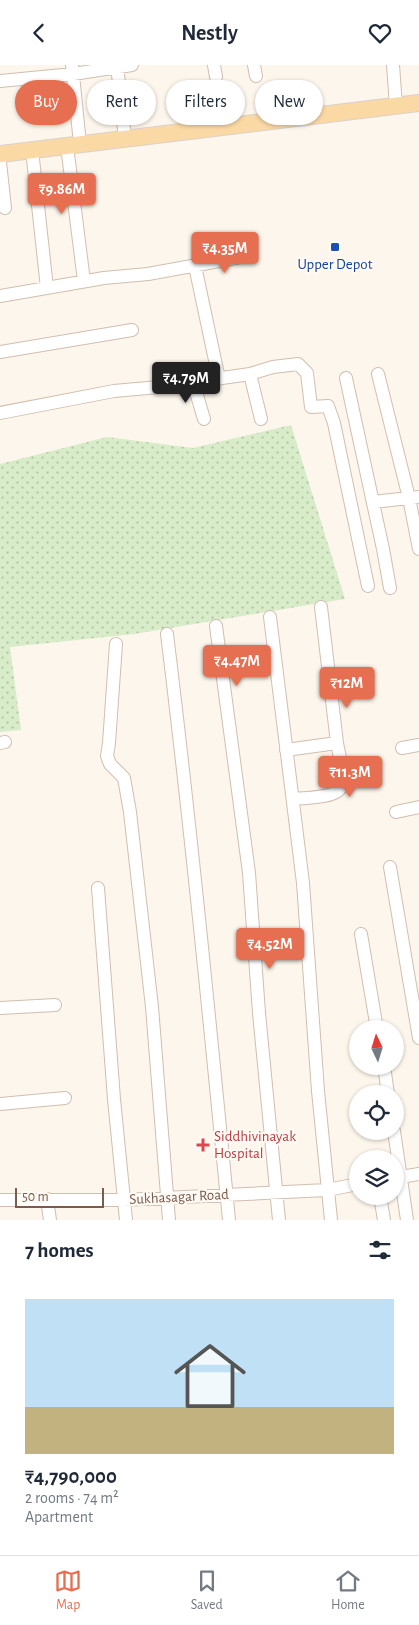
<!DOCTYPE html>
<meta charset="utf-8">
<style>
body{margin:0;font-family:"Alegreya Sans",sans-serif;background:#f6f6f7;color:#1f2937;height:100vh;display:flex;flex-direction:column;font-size:19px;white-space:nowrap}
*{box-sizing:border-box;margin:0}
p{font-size:16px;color:#747a83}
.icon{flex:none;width:28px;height:28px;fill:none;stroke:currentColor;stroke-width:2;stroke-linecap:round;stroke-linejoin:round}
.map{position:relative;height:1155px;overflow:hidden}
.drawer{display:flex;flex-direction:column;background:#fff;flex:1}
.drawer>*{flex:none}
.guide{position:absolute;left:15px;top:15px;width:390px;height:45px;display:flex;gap:10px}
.needle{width:32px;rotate:356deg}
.buttons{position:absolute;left:349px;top:955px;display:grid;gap:10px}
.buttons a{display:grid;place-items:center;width:55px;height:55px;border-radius:50%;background:#fff;box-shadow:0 1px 4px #0004;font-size:25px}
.scale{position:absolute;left:15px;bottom:12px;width:89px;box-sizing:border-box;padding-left:5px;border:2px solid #7a5c4d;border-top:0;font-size:14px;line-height:18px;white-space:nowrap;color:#7a5c4d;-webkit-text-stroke:4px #fffaf3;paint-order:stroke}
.price{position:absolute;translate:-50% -42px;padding:0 11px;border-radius:5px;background:#e76f51;color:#fff;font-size:16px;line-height:32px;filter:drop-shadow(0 1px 2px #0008)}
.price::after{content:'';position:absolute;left:50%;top:30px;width:15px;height:11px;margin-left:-8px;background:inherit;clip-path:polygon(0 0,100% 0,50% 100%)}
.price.active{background:#222;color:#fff}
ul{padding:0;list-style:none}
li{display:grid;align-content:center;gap:10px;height:265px;padding:0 25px}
li span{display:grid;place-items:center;height:155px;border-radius:0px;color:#555}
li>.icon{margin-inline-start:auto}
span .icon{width:90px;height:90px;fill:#fffc;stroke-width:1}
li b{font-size:21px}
h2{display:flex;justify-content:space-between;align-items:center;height:60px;padding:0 25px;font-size:21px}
.tag{padding:0 18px;border-radius:22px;background:#fff;box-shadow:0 1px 4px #0004;font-size:18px;line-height:45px}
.tag.active{background:#e76f51;color:#fff}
header{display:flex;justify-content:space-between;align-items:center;height:65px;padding:0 25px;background:#fff;font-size:22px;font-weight:600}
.dock{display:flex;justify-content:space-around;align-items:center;height:70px;border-top:1px solid #e0e1e3;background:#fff;font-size:14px;color:#747a83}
.dock a{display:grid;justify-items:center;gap:2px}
.dock .active{color:#e76f51}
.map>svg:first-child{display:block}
</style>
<header><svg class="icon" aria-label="back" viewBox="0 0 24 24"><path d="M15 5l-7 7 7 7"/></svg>Nestly<svg class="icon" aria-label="heart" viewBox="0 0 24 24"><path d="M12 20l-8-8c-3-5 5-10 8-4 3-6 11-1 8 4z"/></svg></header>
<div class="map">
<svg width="419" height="1155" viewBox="0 0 419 1155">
<defs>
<pattern id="grass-dots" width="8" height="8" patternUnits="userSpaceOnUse" patternTransform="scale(1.25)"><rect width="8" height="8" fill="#d8ecc9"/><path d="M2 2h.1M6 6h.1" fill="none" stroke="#b4c2a5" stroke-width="1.8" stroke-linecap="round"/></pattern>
</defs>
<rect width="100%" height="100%" fill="#fdf6ec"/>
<path fill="url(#grass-dots)" d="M 291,360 L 345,534 L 134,569 L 10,582 L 21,665 L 0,667 L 0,399 L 107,372 L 193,383 Z"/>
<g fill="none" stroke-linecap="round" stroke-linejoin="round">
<g stroke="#d1beb0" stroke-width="14">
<path id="minor" d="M 72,0 L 80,79
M 117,0 L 125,74
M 214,0 L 216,12
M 254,0 L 256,11
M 393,0 L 396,41
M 0,16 L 73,9 L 132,0
M 67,81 L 84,216
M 32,85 L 47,223
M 0,97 L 5,143
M 195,201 L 219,314
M 0,231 L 104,213 L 148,209 L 241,192
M 0,287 L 132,265
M 250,309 L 261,354
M 378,309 L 409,433 L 419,432
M 346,313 L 383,484 L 390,523
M 193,317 L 204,354
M 0,348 L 114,326 L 159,322 L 250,309 L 273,302 L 298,299 L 307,308 L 311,342 L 328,341 L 334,358 L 368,521
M 373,437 L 409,433 L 419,484
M 270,552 L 303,818 L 318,1026 L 331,1155
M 216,561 L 249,808 L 259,948 L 279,1155
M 167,569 C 191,764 210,959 229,1155
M 116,579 L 109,678 L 107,691 L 110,699 L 124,713 L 130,747 L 152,942 L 169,1155
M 0,678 L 5,677
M 402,683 L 419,680
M 286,685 L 337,678 L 321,542
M 293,734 C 304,733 337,733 341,722 C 345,711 339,689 337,678
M 396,747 L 419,742
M 390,802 L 419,973
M 98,823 L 114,1034 L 126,1155
M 361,869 L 377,964
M 0,943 L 55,940
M 384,1001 L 388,1029
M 0,1039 L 65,1033
M 394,1066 L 407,1155
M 395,1113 L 419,1109
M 380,1131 L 384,1155
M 47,1134 L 50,1155
M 0,1135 L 123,1135 L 327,1125 L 358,1119"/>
</g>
<g stroke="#dad1cd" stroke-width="18">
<path id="major" d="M 0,89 L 419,38"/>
</g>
<use href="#minor" stroke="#fff" stroke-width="12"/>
<use href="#major" stroke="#fbd9a5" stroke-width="16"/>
</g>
<rect fill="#1a4fb4" stroke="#fffaf3" stroke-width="2" x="330" y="177" width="10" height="10" rx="2.5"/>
<path fill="#e0444e" stroke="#fffaf3" stroke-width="2" d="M200.5 1072.5h5v5h5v5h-5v5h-5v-5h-5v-5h5z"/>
<g text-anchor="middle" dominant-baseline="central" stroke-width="4.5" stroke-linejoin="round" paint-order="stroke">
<g font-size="15" fill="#164399" stroke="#fffaf3">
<text x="335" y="199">Upper Depot</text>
</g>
<g font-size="15" fill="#be3a42" stroke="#fffaf3" text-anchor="start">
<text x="214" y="1071">Siddhivinayak<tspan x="214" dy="17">Hospital</tspan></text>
</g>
<g font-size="15" fill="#7a5c4d" stroke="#fffaf3">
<text transform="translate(179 1132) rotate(-3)">Sukhasagar Road</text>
</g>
</g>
</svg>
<div class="buttons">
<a><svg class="needle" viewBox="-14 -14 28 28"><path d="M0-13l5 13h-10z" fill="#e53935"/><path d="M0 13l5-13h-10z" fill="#747a83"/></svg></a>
<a><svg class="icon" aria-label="locate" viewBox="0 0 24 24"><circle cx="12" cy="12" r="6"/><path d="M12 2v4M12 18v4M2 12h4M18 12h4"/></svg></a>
<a><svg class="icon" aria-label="layers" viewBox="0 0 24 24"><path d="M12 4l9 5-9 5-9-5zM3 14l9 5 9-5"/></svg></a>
</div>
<div class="scale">50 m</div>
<b class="price" style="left:62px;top:150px">₹9.86M</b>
<b class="price" style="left:225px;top:209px">₹4.35M</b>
<b class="price active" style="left:186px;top:339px">₹4.79M</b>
<b class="price" style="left:237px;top:622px">₹4.47M</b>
<b class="price" style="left:347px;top:644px">₹12M</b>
<b class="price" style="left:350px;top:733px">₹11.3M</b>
<b class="price" style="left:270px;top:905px">₹4.52M</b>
<div class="guide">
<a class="tag active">Buy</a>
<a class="tag">Rent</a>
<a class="tag">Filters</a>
<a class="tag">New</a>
</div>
</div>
<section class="drawer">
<h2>7 homes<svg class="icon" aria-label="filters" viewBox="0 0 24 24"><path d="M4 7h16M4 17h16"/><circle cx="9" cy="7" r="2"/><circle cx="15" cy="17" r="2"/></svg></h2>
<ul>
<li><span style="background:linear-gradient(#bfe0f5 70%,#c2b280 0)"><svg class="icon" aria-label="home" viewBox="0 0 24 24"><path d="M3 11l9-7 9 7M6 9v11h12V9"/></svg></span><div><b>₹4,790,000</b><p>2 rooms · 74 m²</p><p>Apartment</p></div></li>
</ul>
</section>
<nav class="dock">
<a class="active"><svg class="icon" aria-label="map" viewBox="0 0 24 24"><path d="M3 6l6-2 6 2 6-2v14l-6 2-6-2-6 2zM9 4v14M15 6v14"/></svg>Map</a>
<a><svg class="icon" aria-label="saved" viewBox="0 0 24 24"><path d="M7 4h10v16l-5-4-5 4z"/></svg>Saved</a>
<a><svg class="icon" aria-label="home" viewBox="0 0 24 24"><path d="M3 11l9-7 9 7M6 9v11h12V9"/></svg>Home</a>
</nav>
